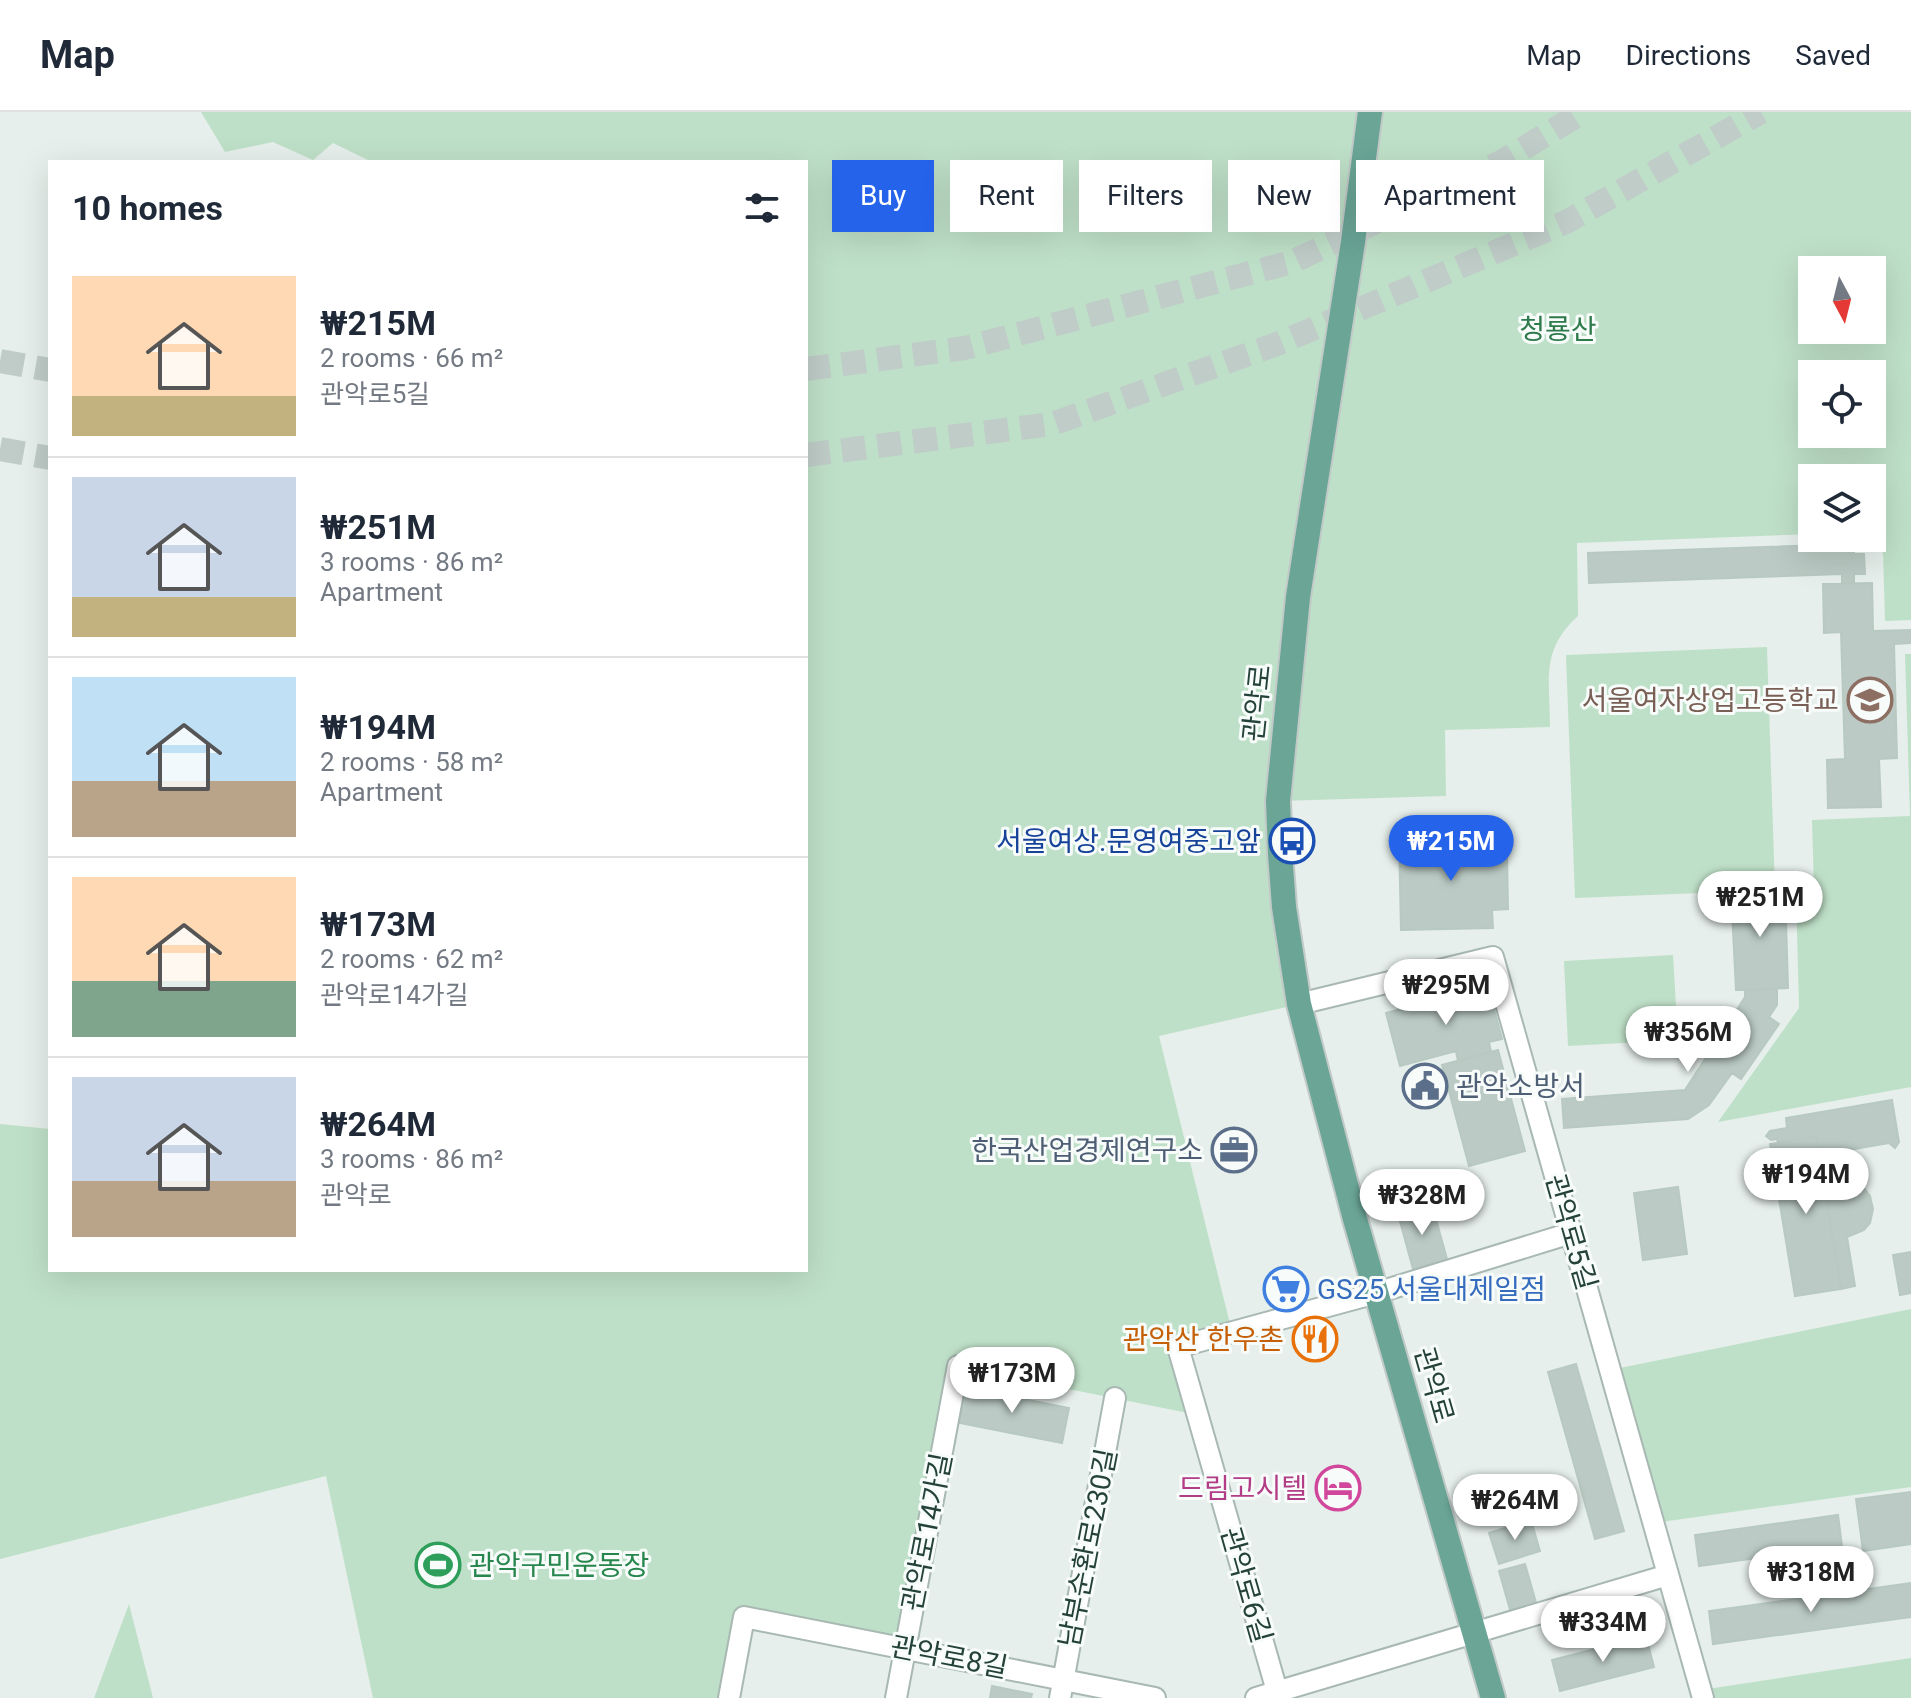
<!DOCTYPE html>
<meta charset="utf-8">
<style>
body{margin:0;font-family:Roboto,"Noto Sans KR",sans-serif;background:#f2f2f3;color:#1f2937;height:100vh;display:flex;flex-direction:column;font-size:30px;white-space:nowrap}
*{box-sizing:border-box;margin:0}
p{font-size:26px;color:#747a83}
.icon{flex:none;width:44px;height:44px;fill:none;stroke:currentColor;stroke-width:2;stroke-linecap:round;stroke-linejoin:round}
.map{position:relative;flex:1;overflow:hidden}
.details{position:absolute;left:48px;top:48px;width:760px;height:1112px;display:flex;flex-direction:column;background:#fff;border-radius:0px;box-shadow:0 8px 32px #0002}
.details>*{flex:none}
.guide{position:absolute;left:832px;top:48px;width:760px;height:72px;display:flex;gap:16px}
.needle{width:52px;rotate:173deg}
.tools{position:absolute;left:1798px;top:144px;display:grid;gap:16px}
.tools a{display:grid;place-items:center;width:88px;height:88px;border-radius:0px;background:#fff;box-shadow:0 8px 32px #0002;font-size:40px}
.price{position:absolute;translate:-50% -68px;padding:0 18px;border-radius:28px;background:#fff;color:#222;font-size:26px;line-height:52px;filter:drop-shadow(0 2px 4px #0008)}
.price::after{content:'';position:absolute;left:50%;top:48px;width:24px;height:18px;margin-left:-12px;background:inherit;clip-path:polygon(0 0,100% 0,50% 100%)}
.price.active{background:#2563eb;color:#fff}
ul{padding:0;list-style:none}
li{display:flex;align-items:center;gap:24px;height:200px;padding:0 24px}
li+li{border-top:2px solid #e0e1e3}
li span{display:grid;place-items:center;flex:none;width:224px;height:160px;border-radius:0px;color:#555}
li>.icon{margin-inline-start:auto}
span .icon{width:96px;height:96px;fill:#fffc;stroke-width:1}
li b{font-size:34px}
h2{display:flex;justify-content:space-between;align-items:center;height:96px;padding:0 24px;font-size:34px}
.chip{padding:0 28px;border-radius:0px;background:#fff;box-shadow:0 8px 32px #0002;font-size:28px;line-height:72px}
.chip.active{background:#2563eb;color:#fff}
header{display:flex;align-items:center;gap:48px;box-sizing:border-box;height:112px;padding:0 40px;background:#fff;border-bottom:2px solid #e0e1e3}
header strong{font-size:38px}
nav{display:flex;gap:44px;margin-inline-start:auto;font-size:28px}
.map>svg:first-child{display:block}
</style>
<header>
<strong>Map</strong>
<nav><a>Map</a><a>Directions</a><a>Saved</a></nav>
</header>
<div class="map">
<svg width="1911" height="1586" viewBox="0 0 1911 1586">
<rect width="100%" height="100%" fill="#e6efeb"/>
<path fill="#bfe0c8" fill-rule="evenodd" d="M 201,0 L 1911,0 L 1911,508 L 1885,509 L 1883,441 L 1864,426 L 1872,426 L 1872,366 L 1812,366 L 1812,422 L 1577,431 L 1578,504 C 1540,538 1550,569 1550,615 L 1445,618 L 1446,684 L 1279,689 L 1299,892 L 1159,924 L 1232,1220 L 1178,1235 L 1198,1303 L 958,1255 L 905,1537 L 744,1505 L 729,1586 L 373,1586 L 326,1364 L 0,1447 L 0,1012 L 50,1017 L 50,1158 L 806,1158 L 806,50 L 372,50 L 333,31 L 313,48 L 273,30 L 225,40 ZM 1812,158 L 1872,158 L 1872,218 L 1812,218 ZM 1812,262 L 1872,262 L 1872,322 L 1812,322 Z
M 1767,535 L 1775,778 L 1575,786 L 1566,543 Z
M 1905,542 L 1911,542 L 1911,975 L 1718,1010 L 1799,896 L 1796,780 L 1814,779 L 1812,708 L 1910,704 Z
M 1673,843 L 1678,928 L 1568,934 L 1564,849 Z
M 1911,1197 L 1911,1375 L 1654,1411 L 1610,1258 Z
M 129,1492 L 153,1586 L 94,1586 Z
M 1911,1546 L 1911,1586 L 1703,1586 L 1701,1578 Z"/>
<path fill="#bbcac4" stroke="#b8c9c2" stroke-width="2" d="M 1853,432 L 1854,442 L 1864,442 L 1865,462 L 1854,462 L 1854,471 L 1842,471 L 1842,462 L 1589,471 L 1588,441 Z
M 1872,471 L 1873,519 L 1911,518 L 1911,531 L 1894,532 L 1897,646 L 1879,647 L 1881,695 L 1828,696 L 1827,648 L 1845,647 L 1841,520 L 1824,521 L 1823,472 Z
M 1494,724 L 1494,741 L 1507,740 L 1508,797 L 1492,798 L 1493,816 L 1401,818 L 1399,726 Z
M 1785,777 L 1788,876 L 1736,878 L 1731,779 Z
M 1488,874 L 1502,927 L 1489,930 L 1491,940 L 1458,949 L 1456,939 L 1400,954 L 1386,901 Z
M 1777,877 L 1777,893 L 1769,905 L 1779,912 L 1741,967 L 1732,961 L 1709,993 L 1688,1007 L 1564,1016 L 1562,987 L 1685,978 L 1745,885 L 1745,878 Z
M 1498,938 L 1525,1039 L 1469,1054 L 1442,953 Z
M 1892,988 L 1899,1030 L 1895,1036 L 1889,1031 L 1819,1043 L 1816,1025 L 1778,1031 L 1777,1027 L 1771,1028 L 1766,1024 L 1770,1019 L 1787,1016 L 1786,1006 Z
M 1816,1025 L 1841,1177 L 1795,1184 L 1770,1032 Z
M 1833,1041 L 1838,1069 L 1852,1069 L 1864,1076 L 1870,1084 L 1873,1097 L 1870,1111 L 1864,1118 L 1847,1125 L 1855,1174 L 1841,1177 L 1819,1043 Z
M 1678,1075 L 1687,1142 L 1643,1148 L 1634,1081 Z
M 1432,1093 L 1447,1147 L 1413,1157 L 1398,1102 Z
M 1911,1140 L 1911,1181 L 1900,1183 L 1893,1143 Z
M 1576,1252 L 1624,1419 L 1595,1427 L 1548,1260 Z
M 962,1275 L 1069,1296 L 1062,1331 L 955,1310 Z
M 1911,1380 L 1911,1432 L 1863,1439 L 1856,1387 Z
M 1838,1403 L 1842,1434 L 1699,1454 L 1695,1423 Z
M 1531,1408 L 1540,1439 L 1499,1452 L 1489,1421 Z
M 1525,1452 L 1537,1494 L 1511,1501 L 1499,1459 Z
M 1911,1471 L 1911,1505 L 1713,1532 L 1709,1499 Z
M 1646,1524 L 1654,1555 L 1560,1579 L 1552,1548 Z
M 992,1574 L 1032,1582 L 1031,1586 L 990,1586 Z"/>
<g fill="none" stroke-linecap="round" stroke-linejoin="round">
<path stroke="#bfccc8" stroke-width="24" stroke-dasharray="24 12" stroke-linecap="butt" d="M 0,249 L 50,258
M 806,257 L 965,236 L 1292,150 L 1501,50 L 1583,0
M 0,337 L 50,346
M 806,343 L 1052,312 L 1277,232 L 1566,110 L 1761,0"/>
<g stroke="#a8b8b2" stroke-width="24">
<path id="minor" d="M 1299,892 L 1493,845 L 1703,1586
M 729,1586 L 744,1505 L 1155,1586
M 896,1586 L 958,1254
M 1060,1586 L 1115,1286
M 1256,1586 L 1668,1463
M 1279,1586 L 1178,1235 L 1376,1181 L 1571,1121"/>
</g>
<g stroke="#c2cac8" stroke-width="28">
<path id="major" d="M 1370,0 L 1353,130 L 1298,485 L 1278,689 L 1280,741 L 1284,795 L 1299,892 L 1355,1107 L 1493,1586"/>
</g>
<use href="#minor" stroke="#fff" stroke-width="20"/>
<use href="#major" stroke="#6aa596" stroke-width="24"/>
</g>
<defs>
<g id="school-ring" transform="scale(2.3)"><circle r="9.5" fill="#f7fbf9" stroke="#8d6e63" stroke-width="1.5"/><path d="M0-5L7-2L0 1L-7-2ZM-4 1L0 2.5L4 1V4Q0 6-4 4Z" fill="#8d6e63"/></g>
<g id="bus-ring" transform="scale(2.3)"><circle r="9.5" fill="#f7fbf9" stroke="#1a4fb4" stroke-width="1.5"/><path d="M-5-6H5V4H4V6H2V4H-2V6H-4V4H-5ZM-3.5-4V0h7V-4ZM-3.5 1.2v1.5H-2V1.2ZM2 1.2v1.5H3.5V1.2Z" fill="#1a4fb4"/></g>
<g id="civic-ring" transform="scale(2.3)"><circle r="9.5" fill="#f7fbf9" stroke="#5c6f8a" stroke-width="1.5"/><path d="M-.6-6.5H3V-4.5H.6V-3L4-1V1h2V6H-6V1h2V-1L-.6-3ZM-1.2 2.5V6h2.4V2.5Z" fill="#5c6f8a"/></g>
<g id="office-ring" transform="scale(2.3)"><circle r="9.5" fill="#f7fbf9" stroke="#5c6f8a" stroke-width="1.5"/><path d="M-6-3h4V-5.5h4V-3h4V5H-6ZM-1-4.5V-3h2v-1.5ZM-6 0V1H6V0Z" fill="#5c6f8a"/></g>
<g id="supermarket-ring" transform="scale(2.3)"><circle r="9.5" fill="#f7fbf9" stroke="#3f7fe0" stroke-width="1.5"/><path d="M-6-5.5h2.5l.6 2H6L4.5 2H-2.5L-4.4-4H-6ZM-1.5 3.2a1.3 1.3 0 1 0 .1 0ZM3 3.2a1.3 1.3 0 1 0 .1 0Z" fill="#3f7fe0"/></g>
<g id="restaurant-ring" transform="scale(2.3)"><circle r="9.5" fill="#f7fbf9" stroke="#e8710a" stroke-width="1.5"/><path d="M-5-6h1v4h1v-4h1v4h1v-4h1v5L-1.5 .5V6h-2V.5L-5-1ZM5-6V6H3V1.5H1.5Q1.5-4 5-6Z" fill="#e8710a"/></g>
<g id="hotel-ring" transform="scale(2.3)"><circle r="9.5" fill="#f7fbf9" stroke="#d1479c" stroke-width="1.5"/><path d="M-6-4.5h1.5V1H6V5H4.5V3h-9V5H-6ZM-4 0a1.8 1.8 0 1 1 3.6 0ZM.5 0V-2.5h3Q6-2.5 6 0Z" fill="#d1479c"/></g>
<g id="stadium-ring" transform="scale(2.3)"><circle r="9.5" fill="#f7fbf9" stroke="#2e9e5b" stroke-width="1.5"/><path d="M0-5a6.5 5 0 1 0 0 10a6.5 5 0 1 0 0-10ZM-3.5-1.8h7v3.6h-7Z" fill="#2e9e5b"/></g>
</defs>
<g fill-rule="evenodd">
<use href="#school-ring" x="1870" y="588"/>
<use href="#bus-ring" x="1292" y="729"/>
<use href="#civic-ring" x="1425" y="974"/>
<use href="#office-ring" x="1234" y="1038"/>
<use href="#supermarket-ring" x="1286" y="1177"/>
<use href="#restaurant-ring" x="1315" y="1227"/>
<use href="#hotel-ring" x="1338" y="1376"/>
<use href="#stadium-ring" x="438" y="1453"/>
</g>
<g text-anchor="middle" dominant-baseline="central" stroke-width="6" stroke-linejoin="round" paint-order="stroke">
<g font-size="28" fill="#2d7a4b" stroke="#f7fbf9">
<text x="1558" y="217">청룡산</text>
</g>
<g font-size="28" fill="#785e54" stroke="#f7fbf9" text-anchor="end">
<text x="1839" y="588">서울여자상업고등학교</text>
</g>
<g font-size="28" fill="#24423a" stroke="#f7fbf9">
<text transform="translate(1257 591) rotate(-84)">관악로</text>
<text transform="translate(1571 1120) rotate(74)">관악로5길</text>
<text transform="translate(1434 1273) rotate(74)">관악로</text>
<text transform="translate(927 1420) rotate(-79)">관악로14가길</text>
<text transform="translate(1088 1436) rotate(-79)">남부순환로230길</text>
<text transform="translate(1246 1473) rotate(74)">관악로6길</text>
<text transform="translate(949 1545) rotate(11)">관악로8길</text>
</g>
<g font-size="28" fill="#164399" stroke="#f7fbf9" text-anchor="end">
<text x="1261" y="729">서울여상.문영여중고앞</text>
</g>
<g font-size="28" fill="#4e5e75" stroke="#f7fbf9" text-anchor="start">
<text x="1456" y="974">관악소방서</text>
<text x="1203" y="1038" text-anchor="end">한국산업경제연구소</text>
</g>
<g font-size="28" fill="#366cbe" stroke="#f7fbf9" text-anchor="start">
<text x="1317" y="1177">GS25 서울대제일점</text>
</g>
<g font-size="28" fill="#c56008" stroke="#f7fbf9" text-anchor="end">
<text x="1284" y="1227">관악산 한우촌</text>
</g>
<g font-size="28" fill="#b23c85" stroke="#f7fbf9" text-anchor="end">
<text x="1307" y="1376">드림고시텔</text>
</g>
<g font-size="28" fill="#27864d" stroke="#f7fbf9" text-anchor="start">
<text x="469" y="1453">관악구민운동장</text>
</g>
</g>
</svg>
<div class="tools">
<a><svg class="needle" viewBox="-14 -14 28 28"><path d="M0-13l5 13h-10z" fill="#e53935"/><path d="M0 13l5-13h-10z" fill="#747a83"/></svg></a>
<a><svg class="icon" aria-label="locate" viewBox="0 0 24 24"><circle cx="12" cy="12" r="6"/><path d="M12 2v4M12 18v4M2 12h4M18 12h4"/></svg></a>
<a><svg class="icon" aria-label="layers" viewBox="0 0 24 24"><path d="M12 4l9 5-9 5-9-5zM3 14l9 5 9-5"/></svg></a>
</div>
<b class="price active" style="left:1451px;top:771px">₩215M</b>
<b class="price" style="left:1760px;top:827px">₩251M</b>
<b class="price" style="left:1446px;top:915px">₩295M</b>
<b class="price" style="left:1688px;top:962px">₩356M</b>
<b class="price" style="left:1806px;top:1104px">₩194M</b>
<b class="price" style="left:1422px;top:1125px">₩328M</b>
<b class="price" style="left:1012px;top:1303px">₩173M</b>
<b class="price" style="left:1515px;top:1430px">₩264M</b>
<b class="price" style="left:1811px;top:1502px">₩318M</b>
<b class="price" style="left:1603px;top:1552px">₩334M</b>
<div class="guide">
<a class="chip active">Buy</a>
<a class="chip">Rent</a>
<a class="chip">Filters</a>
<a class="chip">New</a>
<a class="chip">Apartment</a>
</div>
<section class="details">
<h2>10 homes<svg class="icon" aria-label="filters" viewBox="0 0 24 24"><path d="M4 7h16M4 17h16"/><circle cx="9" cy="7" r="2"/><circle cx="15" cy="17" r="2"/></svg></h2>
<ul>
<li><span style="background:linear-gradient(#ffd9b3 75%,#c2b280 0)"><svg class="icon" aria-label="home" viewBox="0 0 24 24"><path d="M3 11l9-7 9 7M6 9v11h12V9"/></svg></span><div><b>₩215M</b><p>2 rooms · 66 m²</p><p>관악로5길</p></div></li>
<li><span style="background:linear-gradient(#c9d6e8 75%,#c2b280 0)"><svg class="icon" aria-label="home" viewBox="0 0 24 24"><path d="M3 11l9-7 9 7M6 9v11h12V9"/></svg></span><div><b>₩251M</b><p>3 rooms · 86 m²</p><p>Apartment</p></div></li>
<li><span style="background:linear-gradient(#bfe0f5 65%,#b9a48a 0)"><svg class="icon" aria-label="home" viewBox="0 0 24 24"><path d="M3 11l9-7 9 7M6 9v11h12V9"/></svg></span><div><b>₩194M</b><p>2 rooms · 58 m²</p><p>Apartment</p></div></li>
<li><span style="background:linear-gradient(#ffd9b3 65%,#7fa58c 0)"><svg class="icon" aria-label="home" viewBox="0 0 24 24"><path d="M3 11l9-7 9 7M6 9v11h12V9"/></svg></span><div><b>₩173M</b><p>2 rooms · 62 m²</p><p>관악로14가길</p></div></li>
<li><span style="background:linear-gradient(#c9d6e8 65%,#b9a48a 0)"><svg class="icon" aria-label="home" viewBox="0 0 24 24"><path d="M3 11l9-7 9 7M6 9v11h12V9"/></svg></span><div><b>₩264M</b><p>3 rooms · 86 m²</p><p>관악로</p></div></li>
</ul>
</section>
</div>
